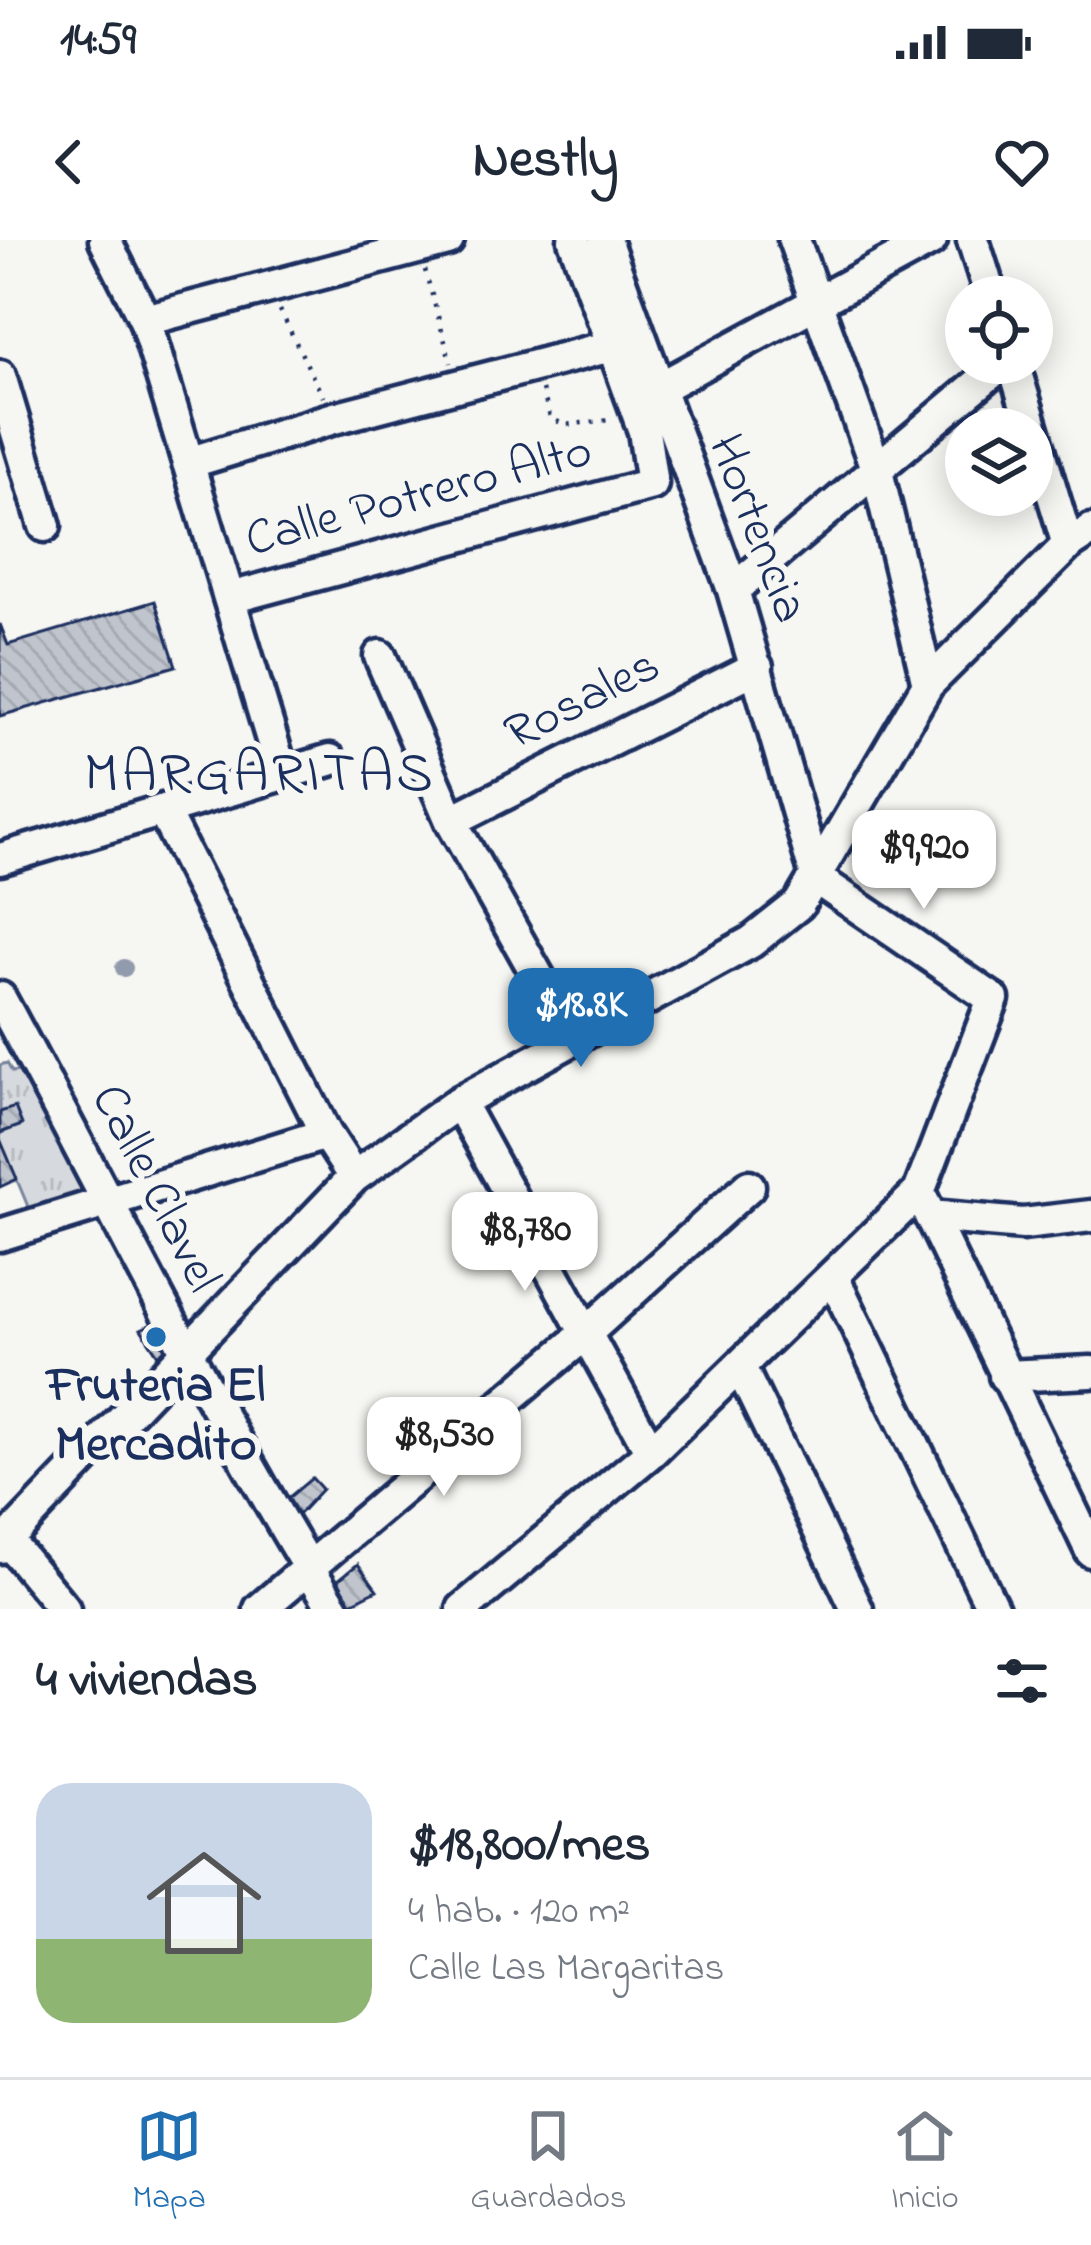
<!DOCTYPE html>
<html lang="es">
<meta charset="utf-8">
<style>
body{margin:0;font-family:"Indie Flower",sans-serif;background:#f2f2f3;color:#1f2937;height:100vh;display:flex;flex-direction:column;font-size:45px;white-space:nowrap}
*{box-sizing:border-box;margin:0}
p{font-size:39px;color:#747a83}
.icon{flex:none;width:66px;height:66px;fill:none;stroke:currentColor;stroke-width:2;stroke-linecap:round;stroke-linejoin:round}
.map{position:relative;height:1369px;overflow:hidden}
.drawer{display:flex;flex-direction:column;background:#fff;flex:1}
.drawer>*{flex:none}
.controls{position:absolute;left:945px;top:36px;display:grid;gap:24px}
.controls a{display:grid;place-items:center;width:108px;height:108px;border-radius:50%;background:#fff;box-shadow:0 6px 30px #0003;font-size:60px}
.price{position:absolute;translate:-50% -102px;padding:0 27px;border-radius:24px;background:#fff;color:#222;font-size:39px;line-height:78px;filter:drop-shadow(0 3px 6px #0008)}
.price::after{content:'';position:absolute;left:50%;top:72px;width:36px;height:27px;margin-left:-18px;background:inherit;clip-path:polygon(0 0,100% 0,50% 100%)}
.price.selected{background:#1f6fb2;color:#fff}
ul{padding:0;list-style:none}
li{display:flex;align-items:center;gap:36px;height:300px;padding:0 36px}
li span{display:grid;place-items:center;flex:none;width:336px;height:240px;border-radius:36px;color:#555}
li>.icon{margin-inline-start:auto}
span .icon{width:144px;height:144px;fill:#fffc;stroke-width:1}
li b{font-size:51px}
h2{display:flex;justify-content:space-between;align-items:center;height:144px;padding:0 36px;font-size:51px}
.status{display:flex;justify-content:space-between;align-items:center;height:84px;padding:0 60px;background:#fff;direction:ltr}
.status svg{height:33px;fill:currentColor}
header{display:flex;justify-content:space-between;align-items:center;height:156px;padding:0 36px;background:#fff;font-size:54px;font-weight:700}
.menu{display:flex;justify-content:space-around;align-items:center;height:168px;border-top:3px solid #e0e1e3;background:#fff;font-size:33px;color:#747a83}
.menu a{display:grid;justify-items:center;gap:6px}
.menu .selected{color:#1f6fb2}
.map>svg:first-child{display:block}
</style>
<div class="status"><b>14:59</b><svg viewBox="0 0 49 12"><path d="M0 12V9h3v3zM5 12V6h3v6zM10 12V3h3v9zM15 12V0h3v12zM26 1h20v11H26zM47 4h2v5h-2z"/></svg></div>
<header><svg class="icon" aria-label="back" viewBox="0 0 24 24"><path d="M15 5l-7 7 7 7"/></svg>Nestly<svg class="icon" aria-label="heart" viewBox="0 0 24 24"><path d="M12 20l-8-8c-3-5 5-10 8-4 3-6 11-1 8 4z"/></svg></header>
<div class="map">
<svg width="1091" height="1369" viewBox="0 0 1091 1369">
<defs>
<pattern id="grass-tufts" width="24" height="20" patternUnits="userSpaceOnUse" patternTransform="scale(3)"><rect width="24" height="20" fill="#d6d9dd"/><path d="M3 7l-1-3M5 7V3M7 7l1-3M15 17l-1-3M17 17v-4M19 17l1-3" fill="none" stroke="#b7bbc0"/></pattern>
<pattern id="building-back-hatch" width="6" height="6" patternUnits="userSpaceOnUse" patternTransform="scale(3)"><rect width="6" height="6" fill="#c0c4cd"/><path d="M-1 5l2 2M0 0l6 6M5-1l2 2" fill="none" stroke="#a4a9b2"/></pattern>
</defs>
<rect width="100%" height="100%" fill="#f6f6f2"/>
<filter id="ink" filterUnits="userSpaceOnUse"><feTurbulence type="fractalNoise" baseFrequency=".00833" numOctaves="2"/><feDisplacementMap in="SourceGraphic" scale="24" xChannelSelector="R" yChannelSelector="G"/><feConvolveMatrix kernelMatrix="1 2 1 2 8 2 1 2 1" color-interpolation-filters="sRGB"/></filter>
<g filter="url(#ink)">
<path fill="url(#grass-tufts)" stroke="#78849e" stroke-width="3" d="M 7,823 L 12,832 L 33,829 L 89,951 L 29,969 L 0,899 L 0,893 L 22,884 L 15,868 L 0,872 L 0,825 Z"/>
<path fill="url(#building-back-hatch)" stroke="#1b2f5e" stroke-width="3" d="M 155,361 L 176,426 L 0,476 L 0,384 L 8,405 Z
M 15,867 L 22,885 L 0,893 L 0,872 Z
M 0,899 L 17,939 L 0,947 Z
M 158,1081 L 170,1105 L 158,1115 L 141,1089 Z
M 312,1238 L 322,1249 L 298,1275 L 288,1258 Z
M 358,1324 L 377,1350 L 351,1363 L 338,1340 Z"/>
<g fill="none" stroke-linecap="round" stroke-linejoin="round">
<g stroke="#1b2f5e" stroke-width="39">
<path id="street" d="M 105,0 L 145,80 L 282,533
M 794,0 L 877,231 L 928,444
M 973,0 L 991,57
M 145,80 L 448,0
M 1013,123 L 1068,305
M 0,136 L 45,286
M 661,147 L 931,0
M 188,223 L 334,178 L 611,106
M 733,350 L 1003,123
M 230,358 L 652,244 L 644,191 L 574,0
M 380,416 L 451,581 L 572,797
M 164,573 L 326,894 L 354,937
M 451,581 L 757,427
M 0,619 L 330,520
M 0,758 C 111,962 211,1172 334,1369
M 459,862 L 651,1212
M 919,952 L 1091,1311
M 930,976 L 1023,984 L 1091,976
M 0,995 L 326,894
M 833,1037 L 993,1369
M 740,1127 L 857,1369
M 1005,1136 L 1091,1132
M 7,1300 L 64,1369
M 0,1307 L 354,937 L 459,862 L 751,702 L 799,664 L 928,444 L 1068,305 L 1091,290
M 260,1369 L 584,1095 L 749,946
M 463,1369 L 651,1212 L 919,952 L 993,759 L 817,639 L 733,350 L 605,0"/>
</g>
<path stroke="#1b2f5e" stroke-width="4.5" stroke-dasharray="3 9" stroke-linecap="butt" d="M 425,30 L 451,123
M 280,70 L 323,157
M 542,150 L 550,177 L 564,185 L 610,180"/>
<use href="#street" stroke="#f6f6f2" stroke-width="30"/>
</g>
<circle fill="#929bae" cx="124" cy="728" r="9"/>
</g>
<circle fill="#1f6fb2" stroke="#f6f6f2" stroke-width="4.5" cx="156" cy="1097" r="12"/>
<g text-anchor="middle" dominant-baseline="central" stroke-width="12" stroke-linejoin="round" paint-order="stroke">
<g font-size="51" fill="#1b2f5e" stroke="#f6f6f2">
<text transform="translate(419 257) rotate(-15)">Calle Potrero Alto</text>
<text transform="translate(756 289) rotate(69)">Hortencia</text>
<text transform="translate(583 461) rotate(-27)">Rosales</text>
<text transform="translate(154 949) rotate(63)">Calle Clavel</text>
</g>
<g font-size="51" font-weight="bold" fill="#1b2f5e" stroke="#f6f6f2">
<text x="156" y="1147">Fruteria El<tspan x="156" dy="59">Mercadito</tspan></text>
</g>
<g font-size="57" letter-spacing="3" fill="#1b2f5e" stroke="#f6f6f2">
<text x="260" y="536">MARGARITAS</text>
</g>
</g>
</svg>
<div class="controls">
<a><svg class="icon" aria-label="locate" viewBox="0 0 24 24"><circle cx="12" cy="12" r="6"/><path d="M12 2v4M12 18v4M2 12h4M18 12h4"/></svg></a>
<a><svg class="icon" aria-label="layers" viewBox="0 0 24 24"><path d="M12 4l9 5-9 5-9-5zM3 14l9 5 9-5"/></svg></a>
</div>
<b class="price" style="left:924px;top:672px">$9,920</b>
<b class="price selected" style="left:581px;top:830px">$18.8K</b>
<b class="price" style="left:525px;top:1054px">$8,780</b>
<b class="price" style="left:444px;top:1259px">$8,530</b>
</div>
<section class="drawer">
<h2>4 viviendas<svg class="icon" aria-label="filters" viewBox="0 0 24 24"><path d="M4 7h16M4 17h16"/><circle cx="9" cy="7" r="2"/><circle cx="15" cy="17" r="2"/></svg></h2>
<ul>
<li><span style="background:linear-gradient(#c9d6e8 65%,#8fb573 0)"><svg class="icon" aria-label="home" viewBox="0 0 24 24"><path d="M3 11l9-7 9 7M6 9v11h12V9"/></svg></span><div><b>$18,800/mes</b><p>4 hab. · 120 m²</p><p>Calle Las Margaritas</p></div></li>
</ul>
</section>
<nav class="menu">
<a class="selected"><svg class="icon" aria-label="map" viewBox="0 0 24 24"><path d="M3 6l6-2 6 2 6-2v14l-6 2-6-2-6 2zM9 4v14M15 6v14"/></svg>Mapa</a>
<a><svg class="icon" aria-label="saved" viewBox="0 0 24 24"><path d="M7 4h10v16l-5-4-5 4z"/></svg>Guardados</a>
<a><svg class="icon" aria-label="home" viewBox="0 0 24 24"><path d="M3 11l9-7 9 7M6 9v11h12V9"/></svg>Inicio</a>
</nav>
